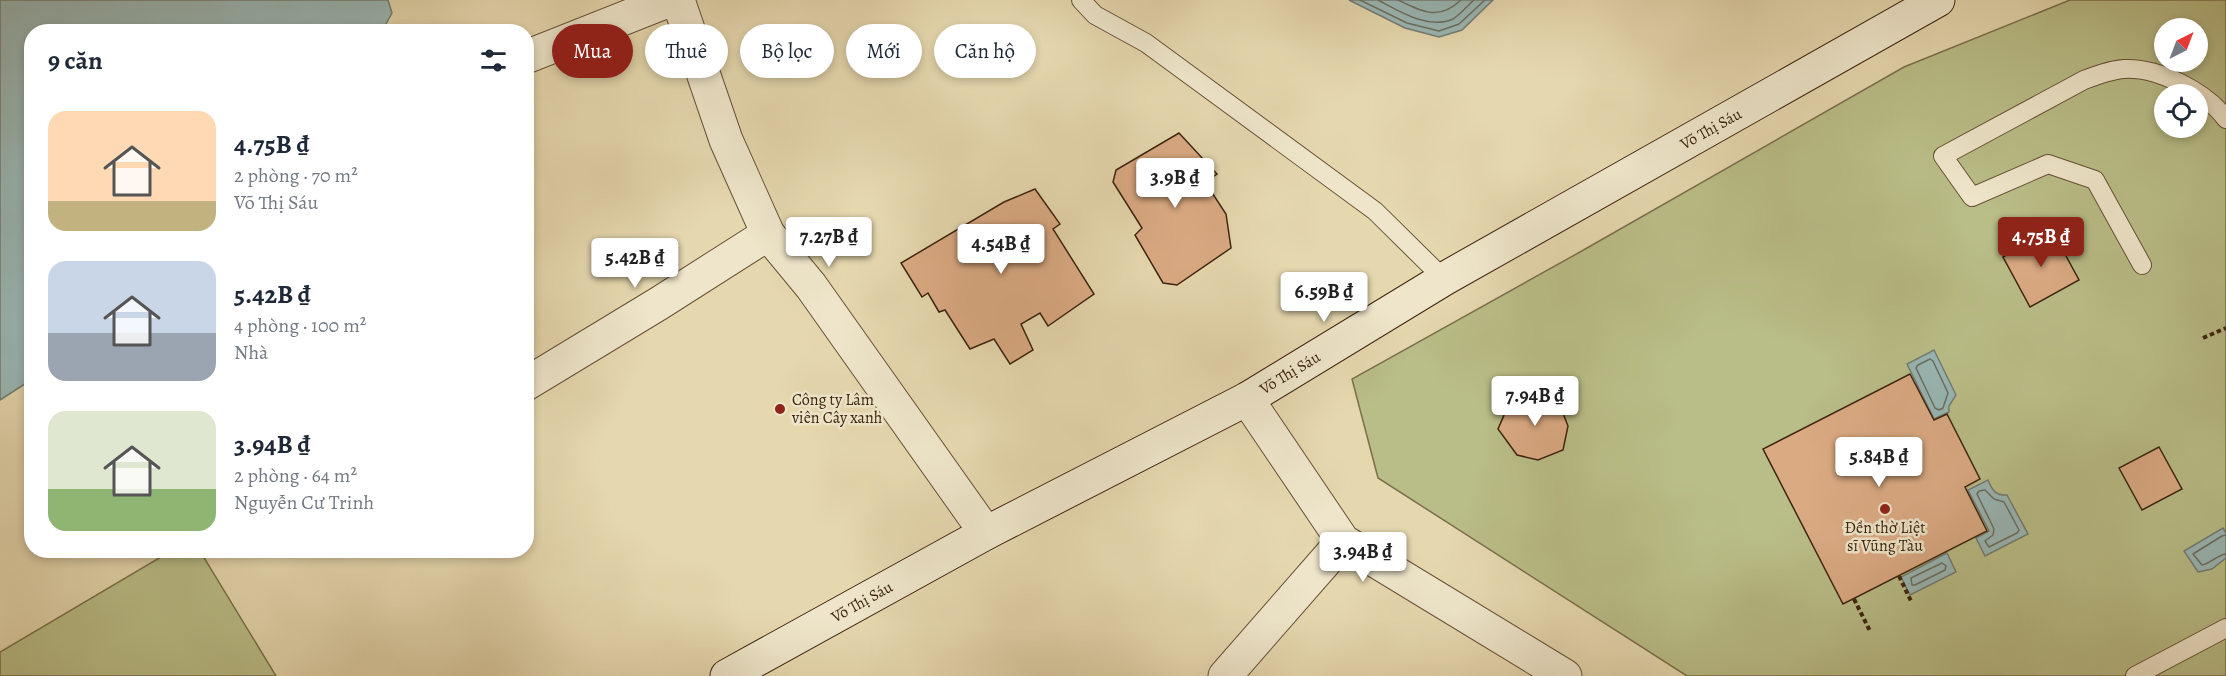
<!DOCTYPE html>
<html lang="vi">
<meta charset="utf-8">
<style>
body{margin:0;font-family:Alegreya,serif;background:#f2f2f3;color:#1f2937;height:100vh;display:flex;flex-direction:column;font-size:22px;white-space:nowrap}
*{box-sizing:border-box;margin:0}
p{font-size:20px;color:#747a83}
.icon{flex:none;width:33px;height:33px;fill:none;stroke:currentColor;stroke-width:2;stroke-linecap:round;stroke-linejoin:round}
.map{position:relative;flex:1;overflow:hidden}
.details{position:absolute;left:24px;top:24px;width:510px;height:534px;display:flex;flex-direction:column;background:#fff;border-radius:24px;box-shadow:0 3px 9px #0003}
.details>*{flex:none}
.hud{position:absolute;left:552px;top:24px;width:570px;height:54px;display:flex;gap:12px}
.needle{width:39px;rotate:42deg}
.buttons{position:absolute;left:2154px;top:18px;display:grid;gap:12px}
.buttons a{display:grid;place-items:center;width:54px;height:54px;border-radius:50%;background:#fff;box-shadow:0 3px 9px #0003;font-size:30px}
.price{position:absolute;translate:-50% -51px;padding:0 14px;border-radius:6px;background:#fff;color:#222;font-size:20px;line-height:39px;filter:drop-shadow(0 2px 3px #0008)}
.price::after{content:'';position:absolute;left:50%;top:36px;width:18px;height:14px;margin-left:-9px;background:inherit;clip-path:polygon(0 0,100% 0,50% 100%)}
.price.active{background:#8f2418;color:#fff}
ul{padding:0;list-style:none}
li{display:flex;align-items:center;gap:18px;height:150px;padding:0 24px}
li span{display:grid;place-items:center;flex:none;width:168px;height:120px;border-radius:18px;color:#555}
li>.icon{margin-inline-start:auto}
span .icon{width:72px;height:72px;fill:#fffc;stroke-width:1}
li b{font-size:26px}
h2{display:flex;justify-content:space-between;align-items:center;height:72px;padding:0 24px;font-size:26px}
.chip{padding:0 21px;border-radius:27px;background:#fff;box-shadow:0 3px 9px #0003;font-size:21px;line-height:54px}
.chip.active{background:#8f2418;color:#fff}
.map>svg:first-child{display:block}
</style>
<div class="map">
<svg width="2226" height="676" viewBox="0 0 2226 676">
<rect width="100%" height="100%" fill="#e5d7ae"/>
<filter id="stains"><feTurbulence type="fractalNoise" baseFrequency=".00333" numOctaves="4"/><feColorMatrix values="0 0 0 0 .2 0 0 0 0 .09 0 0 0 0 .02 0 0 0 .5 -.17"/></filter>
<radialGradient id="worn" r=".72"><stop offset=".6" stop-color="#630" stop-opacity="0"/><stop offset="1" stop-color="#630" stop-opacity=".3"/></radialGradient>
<path fill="#b9bd87" stroke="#7b704b" stroke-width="1.5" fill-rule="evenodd" d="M 2070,0 L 2226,0 L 2226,676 L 1687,676 L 1378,478 L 1352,379 L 1580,252 L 1904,67 ZM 2164,28 L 2198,28 L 2198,62 L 2164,62 ZM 2164,94 L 2198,94 L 2198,128 L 2164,128 Z
M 171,551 L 200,551 L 276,676 L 0,676 L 0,652 Z"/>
<path fill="#99b7b5" stroke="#747c73" stroke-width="1.5" d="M 0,0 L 388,0 L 392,13 L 382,31 L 32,32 L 31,380 L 0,400 Z
M 1349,0 L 1493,0 L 1462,30 L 1439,37 L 1405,28 Z
M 1934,350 L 1956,395 L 1949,406 L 1949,412 L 1934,419 L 1907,364 Z
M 1988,480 C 1992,490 1996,496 2007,495 L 2028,534 L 1985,556 L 1976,538 L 1989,531 L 1968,490 Z
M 2223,528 L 2226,533 L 2226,558 L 2212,569 L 2198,572 L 2184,551 Z
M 1947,553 L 1956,572 L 1910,595 L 1901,577 Z"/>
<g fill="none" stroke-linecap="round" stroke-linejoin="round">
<path stroke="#6b6e62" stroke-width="1.5" d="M 1360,0 L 1407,23 L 1439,31 L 1459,24 L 1485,0
M 1378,0 C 1399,11 1428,30 1453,19 C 1460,15 1467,6 1474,0
M 1398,0 C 1423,12 1439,21 1461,0
M 1930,359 L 1933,361 L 1948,393 L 1943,408 L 1939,410 L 1935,408 L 1916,368 L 1918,365 Z
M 1985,490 L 1994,499 L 2004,502 L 2019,530 L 2017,533 L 1989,547 L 1985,541 L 1993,535 L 1994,529 L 1977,494 L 1979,491 Z
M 2226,535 L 2222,536 L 2193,554 L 2202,565 C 2211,563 2217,555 2226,554
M 1942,563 L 1946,566 L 1945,570 L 1915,585 L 1912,585 L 1911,578 Z"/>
</g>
<path fill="#daaa83" stroke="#3d240f" stroke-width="1.5" d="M 1179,133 L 1217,174 L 1205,182 L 1226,214 L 1231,248 L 1177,285 L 1163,283 L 1135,235 L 1142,228 L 1113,182 L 1116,170 Z
M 1035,189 L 1060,224 L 1053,229 L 1094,294 L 1048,326 L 1040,313 L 1021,324 L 1033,350 L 1010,364 L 994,339 L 970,349 L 945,310 L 939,312 L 928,293 L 922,297 L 901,263 L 1004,202 Z
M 2052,230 L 2079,280 L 2030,307 L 2003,257 Z
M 1910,374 L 1934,420 L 1947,414 L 1980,479 L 1965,487 L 1987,531 L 1843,604 L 1763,449 Z
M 1537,394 L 1559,403 L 1568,426 L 1563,450 L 1538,460 L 1517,455 L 1498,429 L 1508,406 Z
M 2159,447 L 2182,489 L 2142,510 L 2119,468 Z"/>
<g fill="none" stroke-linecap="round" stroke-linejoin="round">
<g stroke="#675137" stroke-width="20">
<path id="service" d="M 1081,0 L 1095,15 L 1146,43 L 1375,211 L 1444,279
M 2142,265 L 2095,180 L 2048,164 L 1972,197 L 1943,156 L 2084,80 C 2097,75 2110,70 2124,69 C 2158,67 2206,92 2226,119
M 2135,676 L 2226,628"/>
</g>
<g stroke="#675137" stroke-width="35">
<path id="minor" d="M 678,0 L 726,140 L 768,234 L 811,286 L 986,533
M 526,57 L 670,0
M 526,384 L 658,304 L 768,234
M 1247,399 L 1343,541 L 1565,676
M 1225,676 L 1343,541"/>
</g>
<g stroke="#3d240f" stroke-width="35">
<path id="secondary" d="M 727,676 L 986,533 L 1247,399 L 1444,279 L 1938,0"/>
</g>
<path stroke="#3d240f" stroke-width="4" stroke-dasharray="4.5 3" stroke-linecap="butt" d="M 2203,338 L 2226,328
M 1899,576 L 1912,603
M 1854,599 L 1870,631"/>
<use href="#service" stroke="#eee5ca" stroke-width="18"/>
<use href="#minor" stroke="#eee5ca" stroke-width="33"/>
<use href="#secondary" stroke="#eee5ca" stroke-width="33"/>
</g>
<g fill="#8f2418" stroke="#eee5ca" stroke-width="2">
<circle cx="780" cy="409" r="6"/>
<circle cx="1885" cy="509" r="6"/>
</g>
<g text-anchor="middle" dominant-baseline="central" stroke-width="5" stroke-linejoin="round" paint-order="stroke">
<g font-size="16" fill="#3d240f" stroke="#eee5ca">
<text transform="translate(1711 129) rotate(-29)">Võ Thị Sáu</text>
<text transform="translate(1290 373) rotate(-31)">Võ Thị Sáu</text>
<text transform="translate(862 602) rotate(-29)">Võ Thị Sáu</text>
</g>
<g font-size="16" fill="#3d240f" stroke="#eee5ca" text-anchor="start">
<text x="792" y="400">Công ty Lâm<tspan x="792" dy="18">viên Cây xanh</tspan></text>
<text x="1885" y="528" text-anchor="middle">Đền thờ Liệt<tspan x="1885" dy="18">sĩ Vũng Tàu</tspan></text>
</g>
</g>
<rect width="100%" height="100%" filter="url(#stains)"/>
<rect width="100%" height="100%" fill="url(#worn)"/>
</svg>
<div class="buttons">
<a><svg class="needle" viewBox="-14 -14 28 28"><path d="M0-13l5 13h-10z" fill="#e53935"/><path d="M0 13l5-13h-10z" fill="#747a83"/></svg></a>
<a><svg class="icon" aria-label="locate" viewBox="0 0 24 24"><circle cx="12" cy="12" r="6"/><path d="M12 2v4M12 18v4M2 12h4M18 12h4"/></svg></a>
</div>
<b class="price" style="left:1175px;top:209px">3.9B ₫</b>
<b class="price" style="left:829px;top:268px">7.27B ₫</b>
<b class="price active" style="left:2041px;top:268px">4.75B ₫</b>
<b class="price" style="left:1001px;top:275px">4.54B ₫</b>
<b class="price" style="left:635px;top:289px">5.42B ₫</b>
<b class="price" style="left:1324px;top:323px">6.59B ₫</b>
<b class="price" style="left:1535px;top:427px">7.94B ₫</b>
<b class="price" style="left:1879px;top:488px">5.84B ₫</b>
<b class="price" style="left:1363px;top:583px">3.94B ₫</b>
<div class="hud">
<a class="chip active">Mua</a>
<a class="chip">Thuê</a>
<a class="chip">Bộ lọc</a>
<a class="chip">Mới</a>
<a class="chip">Căn hộ</a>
</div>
<section class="details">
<h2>9 căn<svg class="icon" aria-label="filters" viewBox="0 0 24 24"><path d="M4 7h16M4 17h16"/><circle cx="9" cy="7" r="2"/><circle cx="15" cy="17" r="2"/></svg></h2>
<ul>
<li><span style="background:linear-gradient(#ffd9b3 75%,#c2b280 0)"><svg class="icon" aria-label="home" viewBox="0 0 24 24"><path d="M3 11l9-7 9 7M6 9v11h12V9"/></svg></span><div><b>4.75B ₫</b><p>2 phòng · 70 m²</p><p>Võ Thị Sáu</p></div></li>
<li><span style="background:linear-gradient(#c9d6e8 60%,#9aa5b1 0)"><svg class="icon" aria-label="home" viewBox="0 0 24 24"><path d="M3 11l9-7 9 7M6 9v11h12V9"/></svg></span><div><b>5.42B ₫</b><p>4 phòng · 100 m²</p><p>Nhà</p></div></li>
<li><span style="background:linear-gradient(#dfe7d0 65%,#8fb573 0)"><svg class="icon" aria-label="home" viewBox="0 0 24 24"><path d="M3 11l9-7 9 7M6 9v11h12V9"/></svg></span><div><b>3.94B ₫</b><p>2 phòng · 64 m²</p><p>Nguyễn Cư Trinh</p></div></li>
</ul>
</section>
</div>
